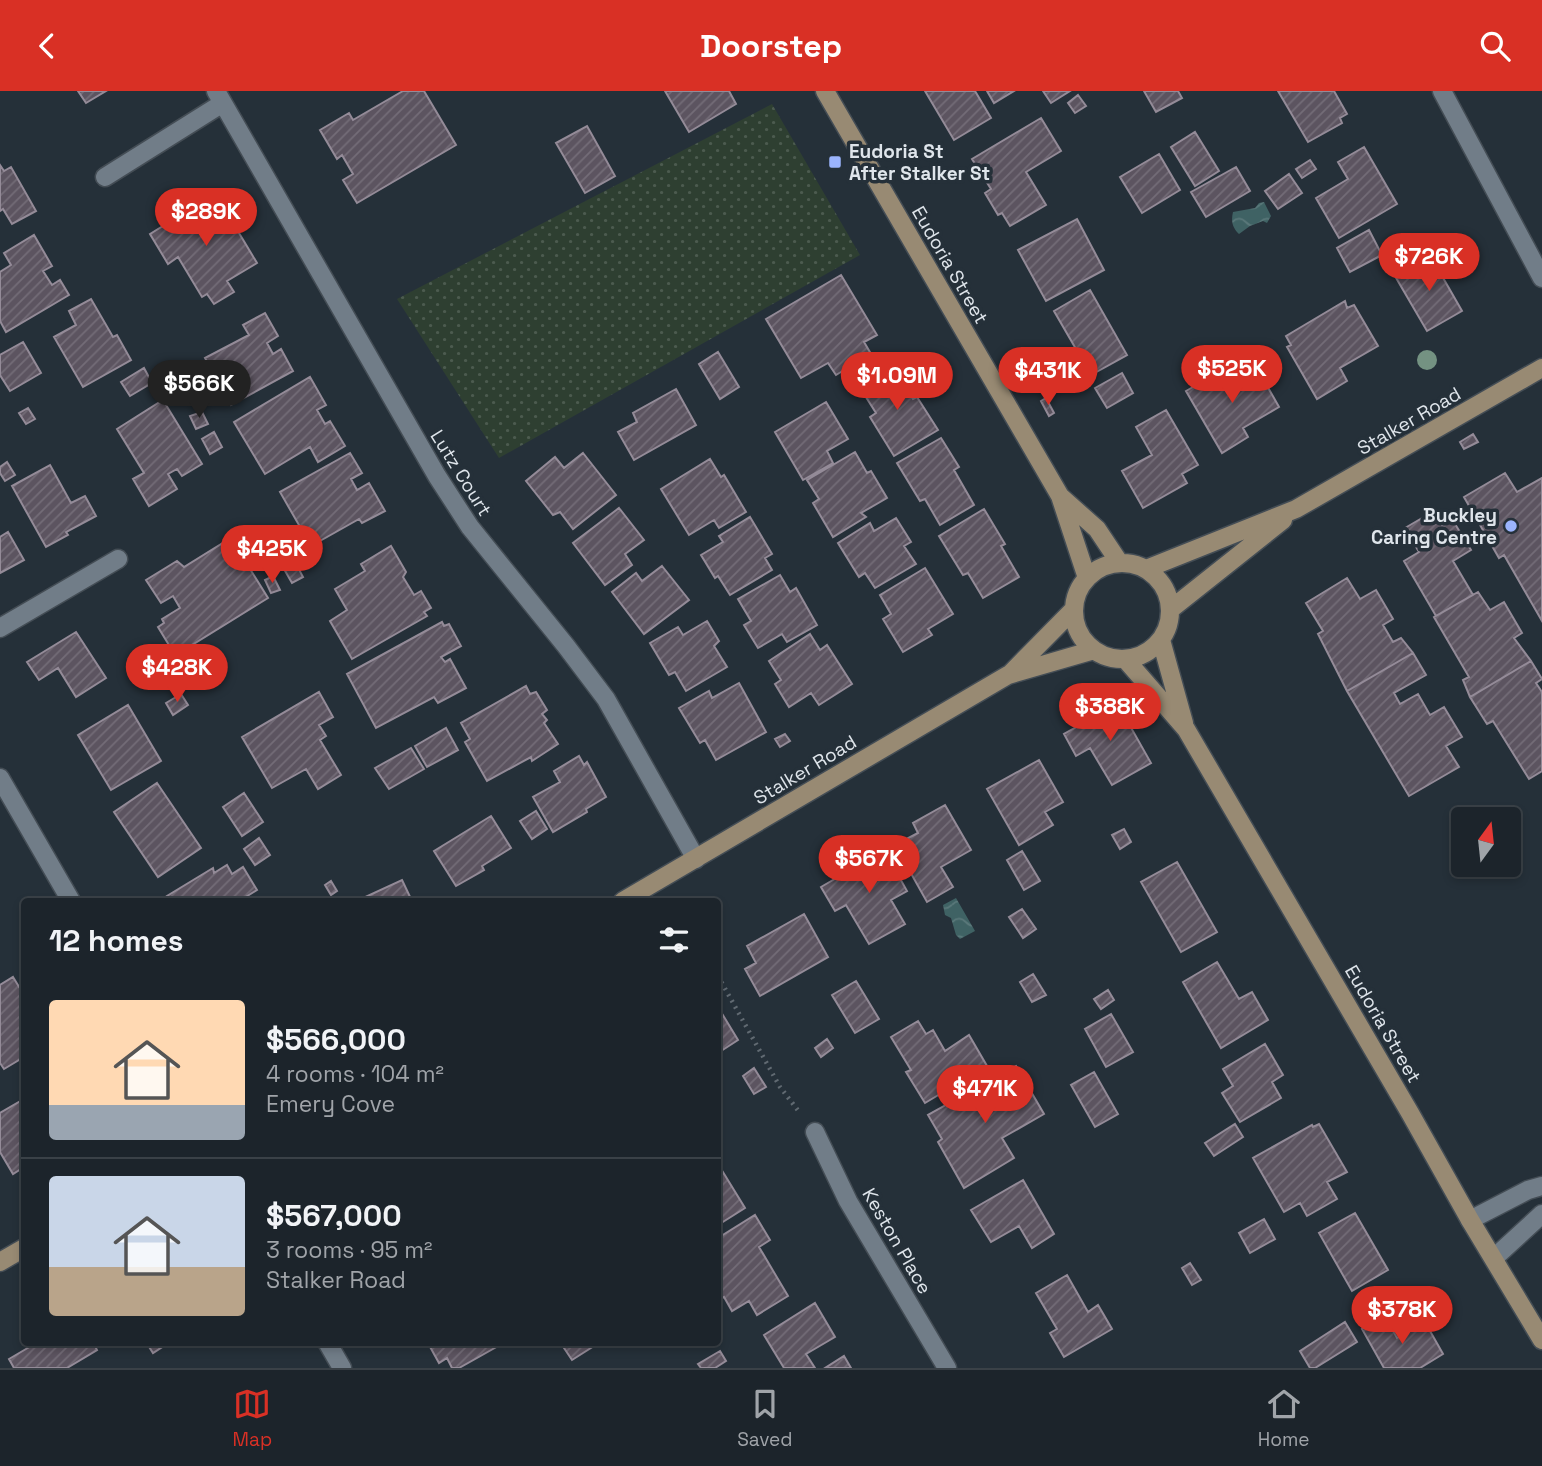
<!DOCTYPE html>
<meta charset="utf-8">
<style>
body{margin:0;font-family:"Space Grotesk",sans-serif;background:#252c33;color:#f1f3f6;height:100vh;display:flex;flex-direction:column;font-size:26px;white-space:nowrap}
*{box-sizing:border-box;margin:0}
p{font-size:23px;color:#a0a4a9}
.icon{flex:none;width:38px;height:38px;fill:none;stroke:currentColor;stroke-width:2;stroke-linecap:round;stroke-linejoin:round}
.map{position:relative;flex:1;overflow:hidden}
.side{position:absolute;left:21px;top:807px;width:700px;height:448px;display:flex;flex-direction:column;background:#1c242b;border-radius:7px;box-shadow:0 4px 10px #0003,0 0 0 2px #3a4147}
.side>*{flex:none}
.needle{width:46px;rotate:15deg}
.controls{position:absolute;left:1451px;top:716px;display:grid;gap:14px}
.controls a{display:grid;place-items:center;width:70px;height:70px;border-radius:7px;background:#1c242b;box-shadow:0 4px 10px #0003,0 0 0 2px #3a4147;font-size:35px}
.price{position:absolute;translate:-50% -60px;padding:0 16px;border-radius:24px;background:#d93025;color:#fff;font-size:23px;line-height:46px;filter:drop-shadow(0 2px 4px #0008)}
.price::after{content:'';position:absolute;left:50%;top:42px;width:21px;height:16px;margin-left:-10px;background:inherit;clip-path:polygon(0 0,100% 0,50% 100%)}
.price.active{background:#222;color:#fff}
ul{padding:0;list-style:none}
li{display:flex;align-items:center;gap:21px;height:175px;padding:0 28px}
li+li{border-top:2px solid #3a4147}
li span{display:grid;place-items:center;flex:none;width:196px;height:140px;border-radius:7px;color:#555}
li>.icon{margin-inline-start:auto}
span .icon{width:84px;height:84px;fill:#fffc;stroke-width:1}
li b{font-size:30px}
h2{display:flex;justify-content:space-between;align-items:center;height:84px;padding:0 28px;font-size:30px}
header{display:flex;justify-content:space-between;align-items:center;height:91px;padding:0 28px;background:#d93025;color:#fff;font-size:32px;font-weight:800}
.menu{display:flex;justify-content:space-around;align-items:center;height:98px;border-top:2px solid #3a4147;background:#1c242b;font-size:19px;color:#a0a4a9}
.menu a{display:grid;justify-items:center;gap:4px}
.menu .active{color:#d93025}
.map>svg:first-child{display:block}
</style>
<header><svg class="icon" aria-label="back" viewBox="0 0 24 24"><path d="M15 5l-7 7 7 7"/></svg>Doorstep<svg class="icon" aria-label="search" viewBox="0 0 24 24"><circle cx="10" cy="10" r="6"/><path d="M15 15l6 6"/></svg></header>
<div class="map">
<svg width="1542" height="1277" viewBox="0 0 1542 1277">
<defs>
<pattern id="grass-dots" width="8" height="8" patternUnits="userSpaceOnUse" patternTransform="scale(1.75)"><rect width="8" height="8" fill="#2e3f31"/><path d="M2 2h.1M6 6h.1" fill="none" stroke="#4c5b4f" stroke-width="1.8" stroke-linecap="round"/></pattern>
<pattern id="water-waves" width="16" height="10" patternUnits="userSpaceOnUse" patternTransform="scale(1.75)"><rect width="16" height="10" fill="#3f6264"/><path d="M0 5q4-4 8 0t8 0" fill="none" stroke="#5a787a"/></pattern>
<pattern id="building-hatch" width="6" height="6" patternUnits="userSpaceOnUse" patternTransform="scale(1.75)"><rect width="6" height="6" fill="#5c5460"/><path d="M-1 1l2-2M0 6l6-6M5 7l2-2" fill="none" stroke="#736c77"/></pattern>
</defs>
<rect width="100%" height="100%" fill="#253039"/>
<path fill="url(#grass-dots)" d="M 772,13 L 860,164 L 499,367 L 397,208 Z"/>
<path fill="url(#water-waves)" d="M 1264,111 L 1271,125 L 1267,132 L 1263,130 L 1250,135 L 1239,143 C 1232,136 1231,130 1233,121 L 1255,117 L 1259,112 Z
M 956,807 L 975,840 L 960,848 L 956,844 L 951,827 L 945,824 L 943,814 Z"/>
<path fill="url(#building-hatch)" stroke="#948b98" stroke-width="2" d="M 78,0 L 106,0 L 86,12 Z
M 403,0 L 424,0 L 456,54 L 357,112 L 343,89 L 353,83 L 342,64 L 337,68 L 320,39 L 349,22 L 353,29 Z
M 665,0 L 729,0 L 736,13 L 689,41 Z
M 925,0 L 975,0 L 991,27 L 954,49 Z
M 987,0 L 1014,0 L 994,12 Z
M 1043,0 L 1070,0 L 1051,12 Z
M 1144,0 L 1178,0 L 1182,7 L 1156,21 Z
M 1278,0 L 1334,0 L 1347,23 L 1340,27 L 1342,32 L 1308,51 Z
M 1078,4 L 1086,15 L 1075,22 L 1068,12 Z
M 1041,27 L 1061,60 L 1026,81 L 1046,114 L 1010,135 L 1002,122 L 998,124 L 985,102 L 991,98 L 972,68 Z
M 587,35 L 615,85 L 585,102 L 556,52 Z
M 1195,41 L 1219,80 L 1195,95 L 1171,56 Z
M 1364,56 L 1397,113 L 1339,147 L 1316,107 L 1348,88 L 1338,71 Z
M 1159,63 L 1180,99 L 1142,122 L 1120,86 Z
M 1310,69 L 1316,78 L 1302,87 L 1296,78 Z
M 0,74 L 4,80 L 11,76 L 36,120 L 12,133 L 3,118 L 0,120 Z
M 1236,76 L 1250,100 L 1206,126 L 1191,101 Z
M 1289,83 L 1302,102 L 1278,118 L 1265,100 Z
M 218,107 L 257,172 L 227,190 L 234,201 L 214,213 L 207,203 L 202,206 L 178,166 L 168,173 L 150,143 L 176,127 L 179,132 L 190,125 L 186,120 L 204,109 L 207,114 Z
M 1077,128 L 1104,179 L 1046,210 L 1018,159 Z
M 1369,139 L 1382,164 L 1350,181 L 1337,157 Z
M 34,144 L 52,175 L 43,180 L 52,194 L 60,189 L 69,204 L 6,241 L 0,230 L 0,181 L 11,174 L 4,162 Z
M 1430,164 L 1462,220 L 1427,240 L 1395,185 Z
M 841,184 L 877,244 L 864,251 L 871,263 L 836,284 L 828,272 L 801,287 L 766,228 Z
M 1090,199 L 1127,264 L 1091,284 L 1054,220 Z
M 91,208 L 113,246 L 117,244 L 131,269 L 83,296 L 54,246 L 76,234 L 69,220 Z
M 1345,210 L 1347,217 L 1354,214 L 1378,255 L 1340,277 L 1347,290 L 1317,308 L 1287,256 L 1291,254 L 1286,245 Z
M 265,222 L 278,245 L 267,252 L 273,263 L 281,258 L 293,280 L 231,314 L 205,267 L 249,244 L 243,234 Z
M 23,251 L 41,282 L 10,300 L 0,284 L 0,264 Z
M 718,261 L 739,296 L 720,308 L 699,273 Z
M 1246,274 L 1250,280 L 1257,277 L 1279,316 L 1243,337 L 1248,346 L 1222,362 L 1186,300 L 1214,284 L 1218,290 Z
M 893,275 L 913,308 L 917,306 L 938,339 L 894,365 L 870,326 L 876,322 L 859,295 Z
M 144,277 L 152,292 L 130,305 L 121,291 Z
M 1122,282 L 1133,302 L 1107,317 L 1095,297 Z
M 310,286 L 326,314 L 317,319 L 325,333 L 330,330 L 345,355 L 318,371 L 310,356 L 265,383 L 234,331 Z
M 676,298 L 696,334 L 634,369 L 618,341 L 637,331 L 633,322 Z
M 1046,307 L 1054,322 L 1049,325 L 1041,310 Z
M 163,309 L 202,373 L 182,385 L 177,378 L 168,383 L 177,398 L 149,415 L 133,388 L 144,382 L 117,338 Z
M 826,311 L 848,348 L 827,360 L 833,372 L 803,389 L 775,341 Z
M 28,317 L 35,328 L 26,333 L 19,322 Z
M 1166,319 L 1198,374 L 1182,383 L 1187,392 L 1143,417 L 1122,380 L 1152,364 L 1136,336 Z
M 202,321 L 208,333 L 196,338 L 190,325 Z
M 214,341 L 222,356 L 210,363 L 202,348 Z
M 1473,343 L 1478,351 L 1464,358 L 1460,351 Z
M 941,347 L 959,376 L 954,379 L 974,414 L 940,434 L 925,408 L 920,410 L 897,372 Z
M 855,361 L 867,382 L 871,380 L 887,407 L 861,422 L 866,426 L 833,446 L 813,412 L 819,408 L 807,389 Z
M 350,362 L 362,382 L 351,388 L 357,399 L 369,392 L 385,420 L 362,432 L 359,428 L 311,455 L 280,401 Z
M 583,362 L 616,404 L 573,438 L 560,421 L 553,424 L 526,390 L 555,366 L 564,377 Z
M 710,368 L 721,386 L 724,384 L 746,421 L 719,437 L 714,429 L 689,444 L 661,398 Z
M 7,371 L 15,384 L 5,390 L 0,382 L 0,376 Z
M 50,374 L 71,412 L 85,405 L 96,425 L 66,441 L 68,444 L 46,456 L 12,395 Z
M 1505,382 L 1517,401 L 1542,387 L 1542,530 L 1504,464 L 1499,467 L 1464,406 Z
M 619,417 L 644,449 L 625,463 L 632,474 L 605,494 L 573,452 Z
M 984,418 L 1005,453 L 1001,455 L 1019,486 L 983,507 L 968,482 L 963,484 L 939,445 Z
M 1434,420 L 1442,434 L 1452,428 L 1471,459 L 1453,470 L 1473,504 L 1436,525 L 1404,470 L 1419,461 L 1405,437 Z
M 750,426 L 772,463 L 765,467 L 772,479 L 730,504 L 718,485 L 715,487 L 701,464 L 723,451 L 719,445 Z
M 896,427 L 911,451 L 904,455 L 916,473 L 875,497 L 865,482 L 859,486 L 838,452 L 870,432 L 874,440 Z
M 8,441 L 24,469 L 0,482 L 0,446 Z
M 231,447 L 268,507 L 179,562 L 176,556 L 172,559 L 158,536 L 164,532 L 162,528 L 180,517 L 173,505 L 161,512 L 146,489 L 177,470 L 184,476 Z
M 391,455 L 406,481 L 403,486 L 414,504 L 421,500 L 431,517 L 424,521 L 427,525 L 352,568 L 330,530 L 347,519 L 335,498 L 365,480 L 361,473 Z
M 295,471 L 303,486 L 292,492 L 284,478 Z
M 662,475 L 689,509 L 644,543 L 612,501 L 636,482 L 642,490 Z
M 925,477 L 953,523 L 928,538 L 932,544 L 903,561 L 883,528 L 891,523 L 880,504 Z
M 780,484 L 790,501 L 796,497 L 817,534 L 787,551 L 782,543 L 758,557 L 744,534 L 751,530 L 738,508 Z
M 273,485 L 280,499 L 271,502 L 265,489 Z
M 1347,487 L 1360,508 L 1376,499 L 1393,528 L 1383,534 L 1393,551 L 1401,547 L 1413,562 L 1347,600 L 1318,543 L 1323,540 L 1306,512 Z
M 1478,501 L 1490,519 L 1504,511 L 1522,542 L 1514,547 L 1531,570 L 1470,606 L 1463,589 L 1469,586 L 1434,526 Z
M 707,530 L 719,550 L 714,555 L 727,576 L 686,600 L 675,581 L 669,584 L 650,552 L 678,536 L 683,544 Z
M 442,531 L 444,535 L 449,533 L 461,555 L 441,566 L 445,571 L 450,568 L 466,597 L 438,612 L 434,606 L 376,637 L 347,583 Z
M 76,541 L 106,587 L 76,606 L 58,577 L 39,589 L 27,571 Z
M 810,543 L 820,559 L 827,554 L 852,593 L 819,614 L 811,602 L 789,616 L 775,593 L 781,589 L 769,570 Z
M 1413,562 L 1426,584 L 1394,602 L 1400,613 L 1418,603 L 1430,624 L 1444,616 L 1462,646 L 1446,655 L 1459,676 L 1409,705 L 1347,600 Z
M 1531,570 L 1542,588 L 1536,592 L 1542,601 L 1542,680 L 1529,688 L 1493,630 L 1487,633 L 1470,606 Z
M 739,592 L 766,641 L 716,669 L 705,649 L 700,652 L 679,617 L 709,600 L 712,607 Z
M 526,595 L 530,603 L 536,601 L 547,619 L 542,623 L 547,629 L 544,632 L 558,653 L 532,670 L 531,666 L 487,690 L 465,651 L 470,648 L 461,632 Z
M 319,601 L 333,626 L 319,634 L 326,645 L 320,649 L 341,684 L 318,698 L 306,678 L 272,697 L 242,646 Z
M 181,603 L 188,614 L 173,624 L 166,612 Z
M 1116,610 L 1151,672 L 1112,694 L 1090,657 L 1076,665 L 1064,643 L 1096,625 L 1094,622 Z
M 128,614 L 161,670 L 111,699 L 78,644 Z
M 446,637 L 458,659 L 427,676 L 415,655 Z
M 785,643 L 790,650 L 780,656 L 775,648 Z
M 411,657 L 424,678 L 389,698 L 375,677 Z
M 579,665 L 584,674 L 587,671 L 606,706 L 586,718 L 587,721 L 553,741 L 533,706 L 560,691 L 554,680 Z
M 1039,669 L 1063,711 L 1045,721 L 1053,734 L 1019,754 L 987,698 Z
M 157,692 L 201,757 L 158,786 L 114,721 Z
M 244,702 L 263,731 L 242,745 L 223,716 Z
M 945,714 L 971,759 L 941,776 L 953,796 L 927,811 L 895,754 L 918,742 L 913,732 Z
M 536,720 L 547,738 L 532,748 L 520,730 Z
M 491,725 L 511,757 L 482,775 L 484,779 L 456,795 L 434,760 Z
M 1124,738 L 1131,751 L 1120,758 L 1112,744 Z
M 259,747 L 270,764 L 255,774 L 244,758 Z
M 882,755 L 907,800 L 891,809 L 905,833 L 869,853 L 846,814 L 835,820 L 821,796 L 855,776 L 853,772 Z
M 1022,760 L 1040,790 L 1024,799 L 1007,769 Z
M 1177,771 L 1217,841 L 1181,861 L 1141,791 Z
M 227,774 L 232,783 L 243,776 L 257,799 L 239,810 L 171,810 L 167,805 L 213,777 L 214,782 Z
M 402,789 L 412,810 L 364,810 L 363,807 Z
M 331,790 L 337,800 L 331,804 L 325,794 Z
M 1022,818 L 1036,838 L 1023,847 L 1009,826 Z
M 804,823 L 828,866 L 760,905 L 745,878 L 756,872 L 747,855 Z
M 1217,871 L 1239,908 L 1252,901 L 1268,929 L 1221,957 L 1183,891 Z
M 1033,883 L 1046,904 L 1032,911 L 1020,891 Z
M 13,886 L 24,904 L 24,966 L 4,978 L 0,972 L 0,894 Z
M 856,890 L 879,928 L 855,942 L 832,904 Z
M 1108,899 L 1114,909 L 1101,918 L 1094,908 Z
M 718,916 L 738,949 L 718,962 Z
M 1111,923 L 1133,961 L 1106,976 L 1085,938 Z
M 918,930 L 926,943 L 933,939 L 945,960 L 969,944 L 987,975 L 925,1012 L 906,981 L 911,979 L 891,946 Z
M 827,948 L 833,957 L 821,966 L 815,957 Z
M 1265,953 L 1283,984 L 1272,991 L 1281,1007 L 1240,1031 L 1222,1002 L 1233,995 L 1223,978 Z
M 1016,975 L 1044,1023 L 1002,1047 L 1014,1067 L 964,1097 L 938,1051 L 942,1048 L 928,1024 Z
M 754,977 L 766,996 L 754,1003 L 743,985 Z
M 1094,981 L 1118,1023 L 1095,1036 L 1071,994 Z
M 24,1008 L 24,1076 L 13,1083 L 0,1061 L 0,1022 Z
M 1235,1033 L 1243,1046 L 1214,1065 L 1205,1052 Z
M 1319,1033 L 1347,1081 L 1327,1091 L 1337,1108 L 1307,1125 L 1300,1112 L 1284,1121 L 1253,1067 L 1312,1034 L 1313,1036 Z
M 718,1073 L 745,1117 L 718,1134 Z
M 1023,1089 L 1054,1143 L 1032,1157 L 1019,1135 L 991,1151 L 971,1119 Z
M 1355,1122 L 1388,1179 L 1352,1200 L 1319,1142 Z
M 755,1124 L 770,1149 L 759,1156 L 788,1205 L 757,1224 L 749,1210 L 732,1220 L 724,1206 L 719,1209 L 718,1207 L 718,1147 Z
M 1264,1128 L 1275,1148 L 1250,1162 L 1239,1142 Z
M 1190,1172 L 1201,1189 L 1192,1194 L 1182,1177 Z
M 1067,1184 L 1088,1221 L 1098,1214 L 1112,1238 L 1064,1266 L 1050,1242 L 1057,1238 L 1036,1202 Z
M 815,1212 L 835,1246 L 806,1263 L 815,1277 L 784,1277 L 764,1244 Z
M 1385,1225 L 1397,1247 L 1425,1231 L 1443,1263 L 1420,1277 L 1384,1277 L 1362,1238 Z
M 1345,1231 L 1357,1251 L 1315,1277 L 1310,1277 L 1300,1260 Z
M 38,1251 L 93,1251 L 97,1259 L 67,1277 L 14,1277 L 9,1268 Z
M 146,1251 L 170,1251 L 153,1262 Z
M 435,1251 L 498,1251 L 500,1254 L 459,1277 L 452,1277 L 447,1267 L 439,1272 L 429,1254 Z
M 560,1251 L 591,1251 L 594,1255 L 572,1269 Z
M 720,1260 L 726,1270 L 715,1277 L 701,1277 L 698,1273 Z
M 844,1265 L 851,1277 L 825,1277 Z"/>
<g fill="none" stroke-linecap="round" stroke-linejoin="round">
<g stroke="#444d55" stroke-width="21">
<path id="minor" d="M 216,0 L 437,385 L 470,436 L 566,555 L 606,608 L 696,768
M 1442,0 L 1542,187
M 105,86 L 223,12
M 0,537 L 118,468
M 0,687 L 71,810
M 815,1041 L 848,1110 L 947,1277
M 1470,1129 L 1528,1099 L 1542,1095
M 1494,1167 L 1542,1123
M 327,1251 L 342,1277"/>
</g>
<g stroke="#444d55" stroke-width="21">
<path id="secondary" d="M 825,0 L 1060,405 L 1087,487
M 1061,406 L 1097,438 L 1119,471
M1074 520a48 48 0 1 1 96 0a48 48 0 1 1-96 0Z
M 1146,478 L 1296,418 L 1542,277
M 1171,518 L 1283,429
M 1161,549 L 1184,632
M 1126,569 L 1186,638 L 1410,1022 L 1470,1129 L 1542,1249
M 1011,582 L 1074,518
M 623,810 L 1008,584 L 1094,559
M 0,1171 L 24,1157"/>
</g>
<path stroke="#616a72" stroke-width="4.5" stroke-dasharray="2 5" stroke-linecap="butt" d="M 718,885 L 780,996 L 800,1022"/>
<use href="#minor" stroke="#717d88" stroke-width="18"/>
<use href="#secondary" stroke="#988a73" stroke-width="18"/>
</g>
<circle fill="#749282" cx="1427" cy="269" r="10"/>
<g fill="#9bb4fd" stroke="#253039" stroke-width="2.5">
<rect x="828" y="64" width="14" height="14" rx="3.5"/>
<circle cx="1511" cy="435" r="7"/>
</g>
<g text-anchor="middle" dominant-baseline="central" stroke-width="7" stroke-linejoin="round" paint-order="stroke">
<g font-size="19" font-weight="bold" fill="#dfe5eb" stroke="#253039" text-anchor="start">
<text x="849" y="60">Eudoria St<tspan x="849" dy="22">After Stalker St</tspan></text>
<text x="1497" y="424" text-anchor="end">Buckley<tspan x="1497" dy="22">Caring Centre</tspan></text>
</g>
<g font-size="19" fill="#dfe5eb" stroke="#253039">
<text transform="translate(950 174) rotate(60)">Eudoria Street</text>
<text transform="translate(1409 330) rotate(-30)">Stalker Road</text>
<text transform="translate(461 382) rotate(58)">Lutz Court</text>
<text transform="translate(805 679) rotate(-31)">Stalker Road</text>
<text transform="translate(1383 933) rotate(60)">Eudoria Street</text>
<text transform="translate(897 1150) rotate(60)">Keston Place</text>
</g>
</g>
</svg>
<div class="controls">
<a><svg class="needle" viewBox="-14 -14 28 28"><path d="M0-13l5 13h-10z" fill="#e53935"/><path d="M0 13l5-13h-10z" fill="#a0a4a9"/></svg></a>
</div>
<b class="price" style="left:206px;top:157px">$289K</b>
<b class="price" style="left:1429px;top:202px">$726K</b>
<b class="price" style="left:1232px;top:314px">$525K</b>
<b class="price" style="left:1048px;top:316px">$431K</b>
<b class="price" style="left:897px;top:321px">$1.09M</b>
<b class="price active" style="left:199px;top:329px">$566K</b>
<b class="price" style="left:272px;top:494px">$425K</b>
<b class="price" style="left:177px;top:613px">$428K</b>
<b class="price" style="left:1110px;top:652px">$388K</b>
<b class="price" style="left:869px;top:804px">$567K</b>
<b class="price" style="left:985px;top:1034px">$471K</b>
<b class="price" style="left:1402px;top:1255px">$378K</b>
<section class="side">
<h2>12 homes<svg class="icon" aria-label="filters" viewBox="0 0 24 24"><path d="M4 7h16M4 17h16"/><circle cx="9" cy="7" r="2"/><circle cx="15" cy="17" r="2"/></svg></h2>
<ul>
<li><span style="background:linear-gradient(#ffd9b3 75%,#9aa5b1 0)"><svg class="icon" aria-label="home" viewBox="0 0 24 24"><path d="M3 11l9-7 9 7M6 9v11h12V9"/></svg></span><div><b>$566,000</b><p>4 rooms · 104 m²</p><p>Emery Cove</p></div></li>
<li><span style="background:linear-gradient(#c9d6e8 65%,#b9a48a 0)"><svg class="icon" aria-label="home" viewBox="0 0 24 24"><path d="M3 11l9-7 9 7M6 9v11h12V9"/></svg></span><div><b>$567,000</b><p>3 rooms · 95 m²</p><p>Stalker Road</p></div></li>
</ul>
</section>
</div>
<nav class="menu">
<a class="active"><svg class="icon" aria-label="map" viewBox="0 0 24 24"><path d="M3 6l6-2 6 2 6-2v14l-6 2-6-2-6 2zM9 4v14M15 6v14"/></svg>Map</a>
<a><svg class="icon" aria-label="saved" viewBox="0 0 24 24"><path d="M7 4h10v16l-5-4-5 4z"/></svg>Saved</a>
<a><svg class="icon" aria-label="home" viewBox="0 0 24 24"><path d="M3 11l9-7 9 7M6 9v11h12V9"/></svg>Home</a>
</nav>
